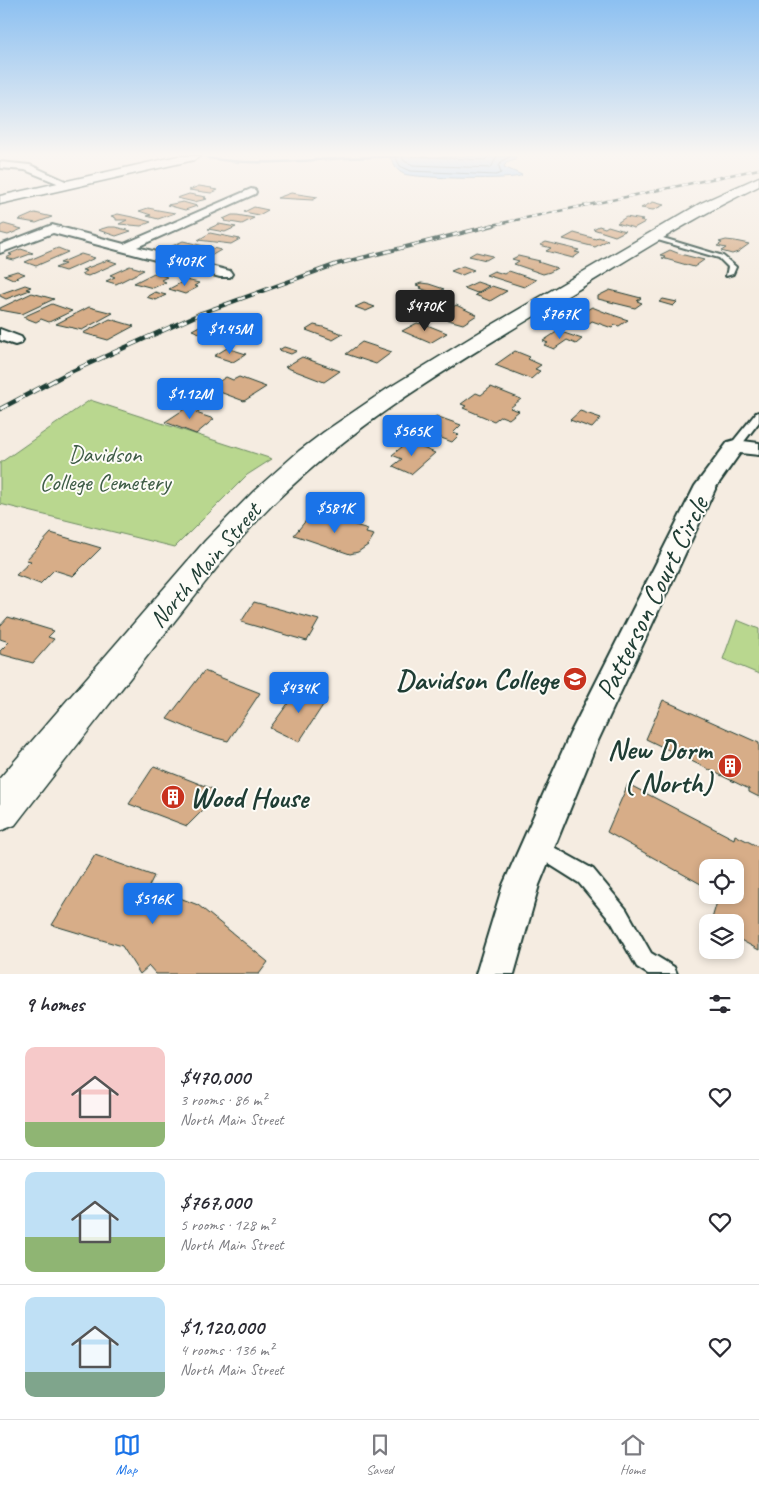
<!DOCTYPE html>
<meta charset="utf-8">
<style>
body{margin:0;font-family:Caveat,sans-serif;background:#f7f7f7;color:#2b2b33;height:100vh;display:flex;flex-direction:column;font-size:19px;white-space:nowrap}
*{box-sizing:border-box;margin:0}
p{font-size:16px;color:#7c7c81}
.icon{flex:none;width:28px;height:28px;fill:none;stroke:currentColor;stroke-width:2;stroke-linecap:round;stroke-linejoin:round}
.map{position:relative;height:974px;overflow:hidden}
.drawer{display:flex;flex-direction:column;background:#fff;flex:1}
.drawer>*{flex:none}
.tools{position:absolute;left:699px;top:859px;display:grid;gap:10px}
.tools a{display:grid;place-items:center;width:45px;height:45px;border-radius:10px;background:#fff;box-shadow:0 2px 8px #0003;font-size:25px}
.price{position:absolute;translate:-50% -42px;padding:0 11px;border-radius:5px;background:#1a73e8;color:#fff;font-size:16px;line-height:32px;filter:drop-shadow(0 1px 2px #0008)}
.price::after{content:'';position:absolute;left:50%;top:30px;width:15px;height:11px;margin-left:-8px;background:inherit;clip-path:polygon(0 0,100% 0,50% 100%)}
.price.on{background:#222;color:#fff}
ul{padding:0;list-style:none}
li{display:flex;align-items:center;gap:15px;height:125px;padding:0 25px}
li+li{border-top:1px solid #e1e1e2}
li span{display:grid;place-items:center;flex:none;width:140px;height:100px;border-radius:10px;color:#555}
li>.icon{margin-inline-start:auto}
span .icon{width:60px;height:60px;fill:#fffc;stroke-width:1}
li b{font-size:21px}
h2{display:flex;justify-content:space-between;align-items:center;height:60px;padding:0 25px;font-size:21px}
.tab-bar{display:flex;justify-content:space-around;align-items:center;height:70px;border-top:1px solid #e1e1e2;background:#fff;font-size:14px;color:#7c7c81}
.tab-bar a{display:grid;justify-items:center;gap:2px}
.tab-bar .on{color:#1a73e8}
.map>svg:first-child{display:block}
</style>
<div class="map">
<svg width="759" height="974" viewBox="0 0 759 974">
<rect width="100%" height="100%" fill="#f5ece1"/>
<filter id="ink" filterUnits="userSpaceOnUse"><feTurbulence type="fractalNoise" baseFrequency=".02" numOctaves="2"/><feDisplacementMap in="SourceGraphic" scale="10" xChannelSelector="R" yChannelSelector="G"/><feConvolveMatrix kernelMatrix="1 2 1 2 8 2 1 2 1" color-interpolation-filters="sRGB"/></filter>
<g filter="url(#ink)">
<path fill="#b9d78f" stroke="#6c8a62" d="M 90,400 L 272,459 L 247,475 L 175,547 L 0,504 L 0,463 Z
M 737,620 L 759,629 L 759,674 L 723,659 Z"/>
<path fill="#a3d1fe" stroke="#6e96ad" d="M 516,156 L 515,160 L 506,163 L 504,167 L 522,175 C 515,181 415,178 404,174 C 395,170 394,164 390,157 Z"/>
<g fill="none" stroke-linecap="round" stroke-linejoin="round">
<path stroke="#547885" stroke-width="1" d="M 395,156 L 400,166 L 411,171 L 496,175 L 501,173 L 499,166 L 502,161 L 511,156
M 402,156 L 404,161 L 413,165 L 491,168 L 497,156
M 411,156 L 485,160 L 489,156"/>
<path stroke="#6e96ad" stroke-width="2.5" d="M 208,158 C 271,169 335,155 398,157"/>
</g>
<path fill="#d7ad88" stroke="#1f3d34" d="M 199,186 L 212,188 L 211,189 L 218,190 L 211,193 L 189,190 Z
M 291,193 L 318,197 L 313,200 L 277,198 Z
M 189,194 L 206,197 L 204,198 L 207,199 L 194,202 L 177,198 Z
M 183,202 L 197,206 L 185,210 L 167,205 Z
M 653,202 L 664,205 L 653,210 L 641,208 Z
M 254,207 L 268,210 L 259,215 L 244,212 Z
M 148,208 L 158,210 L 175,213 L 158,219 L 147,216 L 151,215 L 139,211 Z
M 35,213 L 52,217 L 36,223 L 19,220 Z
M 118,214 L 137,218 L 151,222 L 141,226 L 119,224 L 127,220 L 116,220 L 116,218 L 111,216 Z
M 232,215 L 237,215 L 254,218 L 242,224 L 224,221 L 226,220 L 223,219 Z
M 626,217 L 643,220 L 640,221 L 645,222 L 634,228 L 617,223 Z
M 4,224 L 22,229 L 8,235 L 0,233 L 0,226 Z
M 219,224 L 236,227 L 225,232 L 208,229 Z
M 599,226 L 605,228 L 608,226 L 625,231 L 615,236 L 593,229 Z
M 108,227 L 115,227 L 131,231 L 116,236 L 98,230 Z
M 210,233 L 240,239 L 231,244 L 198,240 Z
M 574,233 L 596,239 L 598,237 L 608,240 L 595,247 L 563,239 Z
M 726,240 L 735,241 L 749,244 L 738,252 L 732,254 L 721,251 L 726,248 L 717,246 L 722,243 L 719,242 Z
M 183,241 L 221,250 L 209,257 L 170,247 Z
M 546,242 L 579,250 L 575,252 L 580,253 L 573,258 L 546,251 L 551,248 L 540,245 Z
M 58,248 L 68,252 L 36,266 L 25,262 Z
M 21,249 L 33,253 L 14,260 L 6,258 L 12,255 L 9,254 Z
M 670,250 L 680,254 L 704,260 L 694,267 L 662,258 L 665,256 L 660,255 Z
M 476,252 L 493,256 L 486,260 L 469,256 Z
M 81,254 L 95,258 L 65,271 L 55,268 L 65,264 L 60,263 Z
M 518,256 L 540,261 L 538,262 L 557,268 L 550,272 L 543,274 L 514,264 L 519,261 L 512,259 Z
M 108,260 L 117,263 L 88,276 L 81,274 L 87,271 L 82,270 Z
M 130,266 L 144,270 L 116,284 L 106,281 L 115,277 L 110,275 Z
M 463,266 L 474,270 L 462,275 L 451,271 Z
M 17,271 L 25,274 L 13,279 L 4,275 Z
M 494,271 L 504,274 L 509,271 L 536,280 L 524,287 L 486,275 Z
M 154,273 L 167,277 L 161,280 L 166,282 L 153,288 L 134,283 Z
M 186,280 L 199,283 L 194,286 L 198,287 L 185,294 L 169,289 Z
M 477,282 L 489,286 L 477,293 L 464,288 Z
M 421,283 L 429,284 L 444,289 L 435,294 L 420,288 L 422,287 L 416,285 Z
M 25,285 L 31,287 L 26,289 L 30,290 L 6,299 L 0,296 L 0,294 Z
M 492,286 L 507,291 L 490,301 L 475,295 Z
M 610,290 L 641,298 L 637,301 L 642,303 L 635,308 L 598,299 L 598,296 Z
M 155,292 L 166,295 L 156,300 L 146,297 Z
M 32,293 L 54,299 L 22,314 L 0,310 L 0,308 Z
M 663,299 L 677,302 L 673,306 L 659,302 Z
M 364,303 L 375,307 L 366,311 L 355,307 Z
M 52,304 L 72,311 L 49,322 L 41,319 L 36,322 L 23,317 Z
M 444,304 L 453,307 L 456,305 L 477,315 L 463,324 L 434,316 L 437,314 L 431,312 Z
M 89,307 L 113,313 L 82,330 L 56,324 Z
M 592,307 L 607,313 L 628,320 L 619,326 L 615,325 L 612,328 L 592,321 L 588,324 L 577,320 L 581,317 L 578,316 L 583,313 L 581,313 Z
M 110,319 L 134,326 L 108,340 L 83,333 Z
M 417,323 L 427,325 L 447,333 L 430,343 L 402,331 Z
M 203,324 L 218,330 L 207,336 L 192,330 Z
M 314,325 L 323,327 L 343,334 L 333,340 L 306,330 Z
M 558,331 L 582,339 L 576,344 L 567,340 L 554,349 L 544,345 L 548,343 L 543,341 Z
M 362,342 L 392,352 L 376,364 L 346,354 Z
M 284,347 L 297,351 L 291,354 L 279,350 Z
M 227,348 L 246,354 L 233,362 L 214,356 Z
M 515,351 L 530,357 L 528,359 L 541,365 L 535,369 L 540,371 L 531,379 L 495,365 Z
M 302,357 L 340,371 L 324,382 L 285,367 Z
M 226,377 L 233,380 L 239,377 L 266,387 L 244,401 L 209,388 Z
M 491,387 L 521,399 L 510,408 L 519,411 L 509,419 L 501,416 L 494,421 L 463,408 L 466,406 L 461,404 L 476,393 L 481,395 Z
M 192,404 L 203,408 L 196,413 L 214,419 L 196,434 L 165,422 Z
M 580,411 L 601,418 L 592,428 L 570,420 Z
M 436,416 L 461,425 L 453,433 L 459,435 L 452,442 L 420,430 Z
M 408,442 L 435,453 L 411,474 L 393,466 L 402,459 L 392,455 Z
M 313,512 L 368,529 L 366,533 L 374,535 L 368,545 L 358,552 L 350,554 L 294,535 Z
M 51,533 L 101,548 L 73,576 L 54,570 L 40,584 L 16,575 L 31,561 L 26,560 Z
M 254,602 L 319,620 L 307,641 L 241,622 Z
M 8,617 L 54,631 L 48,637 L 54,639 L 33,663 L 0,654 L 0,651 L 9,642 L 0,639 L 0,626 Z
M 204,671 L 260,693 L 228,741 L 205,735 L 167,719 Z
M 300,687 L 327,699 L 299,742 L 270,728 Z
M 663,700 L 759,743 L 759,797 L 749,792 L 749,789 L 646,739 Z
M 154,766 L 215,790 L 205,808 L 187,826 L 129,804 Z
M 628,784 L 734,839 L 735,835 L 759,847 L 759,950 L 735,937 L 735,922 L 711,922 L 719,895 L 735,895 L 735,868 L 708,868 L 708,888 L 607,832 Z
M 95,855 L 154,876 L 149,886 L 198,905 L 268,962 L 259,974 L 156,974 L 149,966 L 140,974 L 122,946 L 52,925 Z"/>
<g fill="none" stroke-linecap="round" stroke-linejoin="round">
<g stroke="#1f3d34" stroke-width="4">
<path id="lane" d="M 653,235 L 723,256 L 736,267 L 733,274 L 726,276 L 728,267 L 719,258 L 651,238 L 651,236 Z
M 759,412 L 759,422 L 739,448 L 731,448 L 730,446 L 731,444 L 756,413 Z
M 539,839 L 593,869 L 626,909 L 651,953 L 674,967 L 677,974 L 648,974 L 637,967 L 612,923 L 579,883 L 533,854 L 530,848 L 533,842 Z"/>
</g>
<g stroke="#1f3d34" stroke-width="4">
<path id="street" d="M 0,162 L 30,165 L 72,184 L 67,187 L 25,170 L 0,168 Z
M 251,189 L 255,190 L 256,192 L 255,194 L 137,247 L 230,271 L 232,274 L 230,277 L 220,277 L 53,233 L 0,253 L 0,245 L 52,225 L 124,244 Z
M 0,329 L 21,337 L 23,340 L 21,343 L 15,345 L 0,340 Z
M 735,440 L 759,443 L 759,455 L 740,453 L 716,487 L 596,745 L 539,885 L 514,974 L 476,974 L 503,885 L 570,734 L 695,486 L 728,442 Z"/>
</g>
<g stroke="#1f3d34" stroke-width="3">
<path id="secondary" d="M 178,156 L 200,156 L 194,160 L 0,204 L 0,196 Z"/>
</g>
<g stroke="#1f3d34" stroke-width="3">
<path id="primary" d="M 759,177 L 759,186 C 688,220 623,263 556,303 C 458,362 357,421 275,502 C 235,542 201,588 166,632 C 116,696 65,760 15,825 L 0,831 L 0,778 L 205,541 L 254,491 L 299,451 L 324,432 L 387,389 L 480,332 L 701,203 Z"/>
</g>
<use href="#lane" fill="#fdfcf7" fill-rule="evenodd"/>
<use href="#street" fill="#fdfcf7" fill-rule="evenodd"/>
<use href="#secondary" fill="#fdfcf7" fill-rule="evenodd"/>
<use href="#primary" fill="#fdfcf7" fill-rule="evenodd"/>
<g stroke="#1f3d34" stroke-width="2.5">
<path id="rail-far2" d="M 488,226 L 759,169"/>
</g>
<g stroke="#1f3d34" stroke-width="4">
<path id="rail-far1" d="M 199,314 L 337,264 L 494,225"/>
</g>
<g stroke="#1f3d34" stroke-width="4.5">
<path id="rail" d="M 0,409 L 68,373 L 202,313"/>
</g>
<use href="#rail-far2" stroke="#fdfcf7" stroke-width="2" stroke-dasharray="5.5" stroke-linecap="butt"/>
<use href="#rail-far1" stroke="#fdfcf7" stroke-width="2.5" stroke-dasharray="7" stroke-linecap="butt"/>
<use href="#rail" stroke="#fdfcf7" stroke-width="3" stroke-dasharray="9" stroke-linecap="butt"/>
</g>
</g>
<linearGradient id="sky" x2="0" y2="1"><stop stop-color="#8cc0f1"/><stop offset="0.53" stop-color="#faf6f2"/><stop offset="1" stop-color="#faf6f2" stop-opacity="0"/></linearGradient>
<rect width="759" height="292" fill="url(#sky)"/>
<defs>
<g id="university-disc" transform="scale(1.25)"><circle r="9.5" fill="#c8321e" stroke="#fdfcf7"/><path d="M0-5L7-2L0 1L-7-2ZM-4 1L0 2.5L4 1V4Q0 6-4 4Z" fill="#fff"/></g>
<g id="building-disc" transform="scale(1.25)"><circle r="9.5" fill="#c8321e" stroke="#fdfcf7"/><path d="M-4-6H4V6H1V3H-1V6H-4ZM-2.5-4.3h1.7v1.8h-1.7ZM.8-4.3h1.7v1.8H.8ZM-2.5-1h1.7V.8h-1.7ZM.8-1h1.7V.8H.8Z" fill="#fff"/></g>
</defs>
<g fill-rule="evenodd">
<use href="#university-disc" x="575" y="679"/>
<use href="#building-disc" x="730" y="766"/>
<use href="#building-disc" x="173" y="797"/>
</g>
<g text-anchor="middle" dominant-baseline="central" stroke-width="4" stroke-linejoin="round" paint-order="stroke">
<g font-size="24" fill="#3e5c46" stroke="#fdfcf7">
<text x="105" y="454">Davidson<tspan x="105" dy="28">College Cemetery</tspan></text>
</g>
<g font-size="24" fill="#1f3d34" stroke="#fdfcf7">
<text transform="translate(205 565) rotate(-49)">North Main Street</text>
</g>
<g font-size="29" fill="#1f3d34" stroke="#fdfcf7">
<text transform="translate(652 598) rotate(-64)">Patterson Court Circle</text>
</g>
<g font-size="29" font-weight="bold" fill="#1f3d34" stroke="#fdfcf7" text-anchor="end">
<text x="558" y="679">Davidson College</text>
<text x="712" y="749">New Dorm<tspan x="712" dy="33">( North)</tspan></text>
<text x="190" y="797" text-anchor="start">Wood House</text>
</g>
</g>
</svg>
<div class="tools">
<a><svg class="icon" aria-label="locate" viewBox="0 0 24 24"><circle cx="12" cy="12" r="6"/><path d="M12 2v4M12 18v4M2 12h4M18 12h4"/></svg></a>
<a><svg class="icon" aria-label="layers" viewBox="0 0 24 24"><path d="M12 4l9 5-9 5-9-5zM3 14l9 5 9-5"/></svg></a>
</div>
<b class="price" style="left:185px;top:287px">$407K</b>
<b class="price on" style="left:425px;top:332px">$470K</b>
<b class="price" style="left:560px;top:340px">$767K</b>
<b class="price" style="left:230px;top:355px">$1.45M</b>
<b class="price" style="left:190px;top:420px">$1.12M</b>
<b class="price" style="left:412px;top:457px">$565K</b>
<b class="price" style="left:335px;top:534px">$581K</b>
<b class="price" style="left:299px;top:714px">$434K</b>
<b class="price" style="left:153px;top:925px">$516K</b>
</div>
<section class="drawer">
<h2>9 homes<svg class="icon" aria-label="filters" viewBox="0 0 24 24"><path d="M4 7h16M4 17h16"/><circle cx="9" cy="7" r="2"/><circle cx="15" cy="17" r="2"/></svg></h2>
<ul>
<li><span style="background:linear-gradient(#f6c9c9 75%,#8fb573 0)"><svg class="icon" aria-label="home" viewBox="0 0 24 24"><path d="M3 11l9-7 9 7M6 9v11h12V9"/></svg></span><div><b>$470,000</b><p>3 rooms · 86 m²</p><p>North Main Street</p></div><svg class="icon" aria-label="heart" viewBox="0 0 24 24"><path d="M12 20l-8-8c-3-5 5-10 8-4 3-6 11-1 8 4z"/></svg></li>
<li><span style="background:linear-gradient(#bfe0f5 65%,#8fb573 0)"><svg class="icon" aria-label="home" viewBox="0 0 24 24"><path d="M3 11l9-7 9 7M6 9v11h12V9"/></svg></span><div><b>$767,000</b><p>5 rooms · 128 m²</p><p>North Main Street</p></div><svg class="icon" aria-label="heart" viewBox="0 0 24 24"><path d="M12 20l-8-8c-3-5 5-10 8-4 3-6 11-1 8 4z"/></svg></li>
<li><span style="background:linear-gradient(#bfe0f5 75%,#7fa58c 0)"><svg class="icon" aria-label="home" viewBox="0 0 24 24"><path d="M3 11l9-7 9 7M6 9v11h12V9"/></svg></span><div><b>$1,120,000</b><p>4 rooms · 136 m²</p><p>North Main Street</p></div><svg class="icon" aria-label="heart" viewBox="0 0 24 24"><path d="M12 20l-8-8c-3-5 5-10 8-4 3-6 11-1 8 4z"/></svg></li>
</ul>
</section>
<nav class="tab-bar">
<a class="on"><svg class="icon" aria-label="map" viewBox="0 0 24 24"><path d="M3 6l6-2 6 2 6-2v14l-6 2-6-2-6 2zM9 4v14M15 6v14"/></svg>Map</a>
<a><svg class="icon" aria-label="saved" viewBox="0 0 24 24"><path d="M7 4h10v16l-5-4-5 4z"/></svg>Saved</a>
<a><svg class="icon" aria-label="home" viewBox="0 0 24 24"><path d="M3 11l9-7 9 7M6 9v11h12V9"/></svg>Home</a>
</nav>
